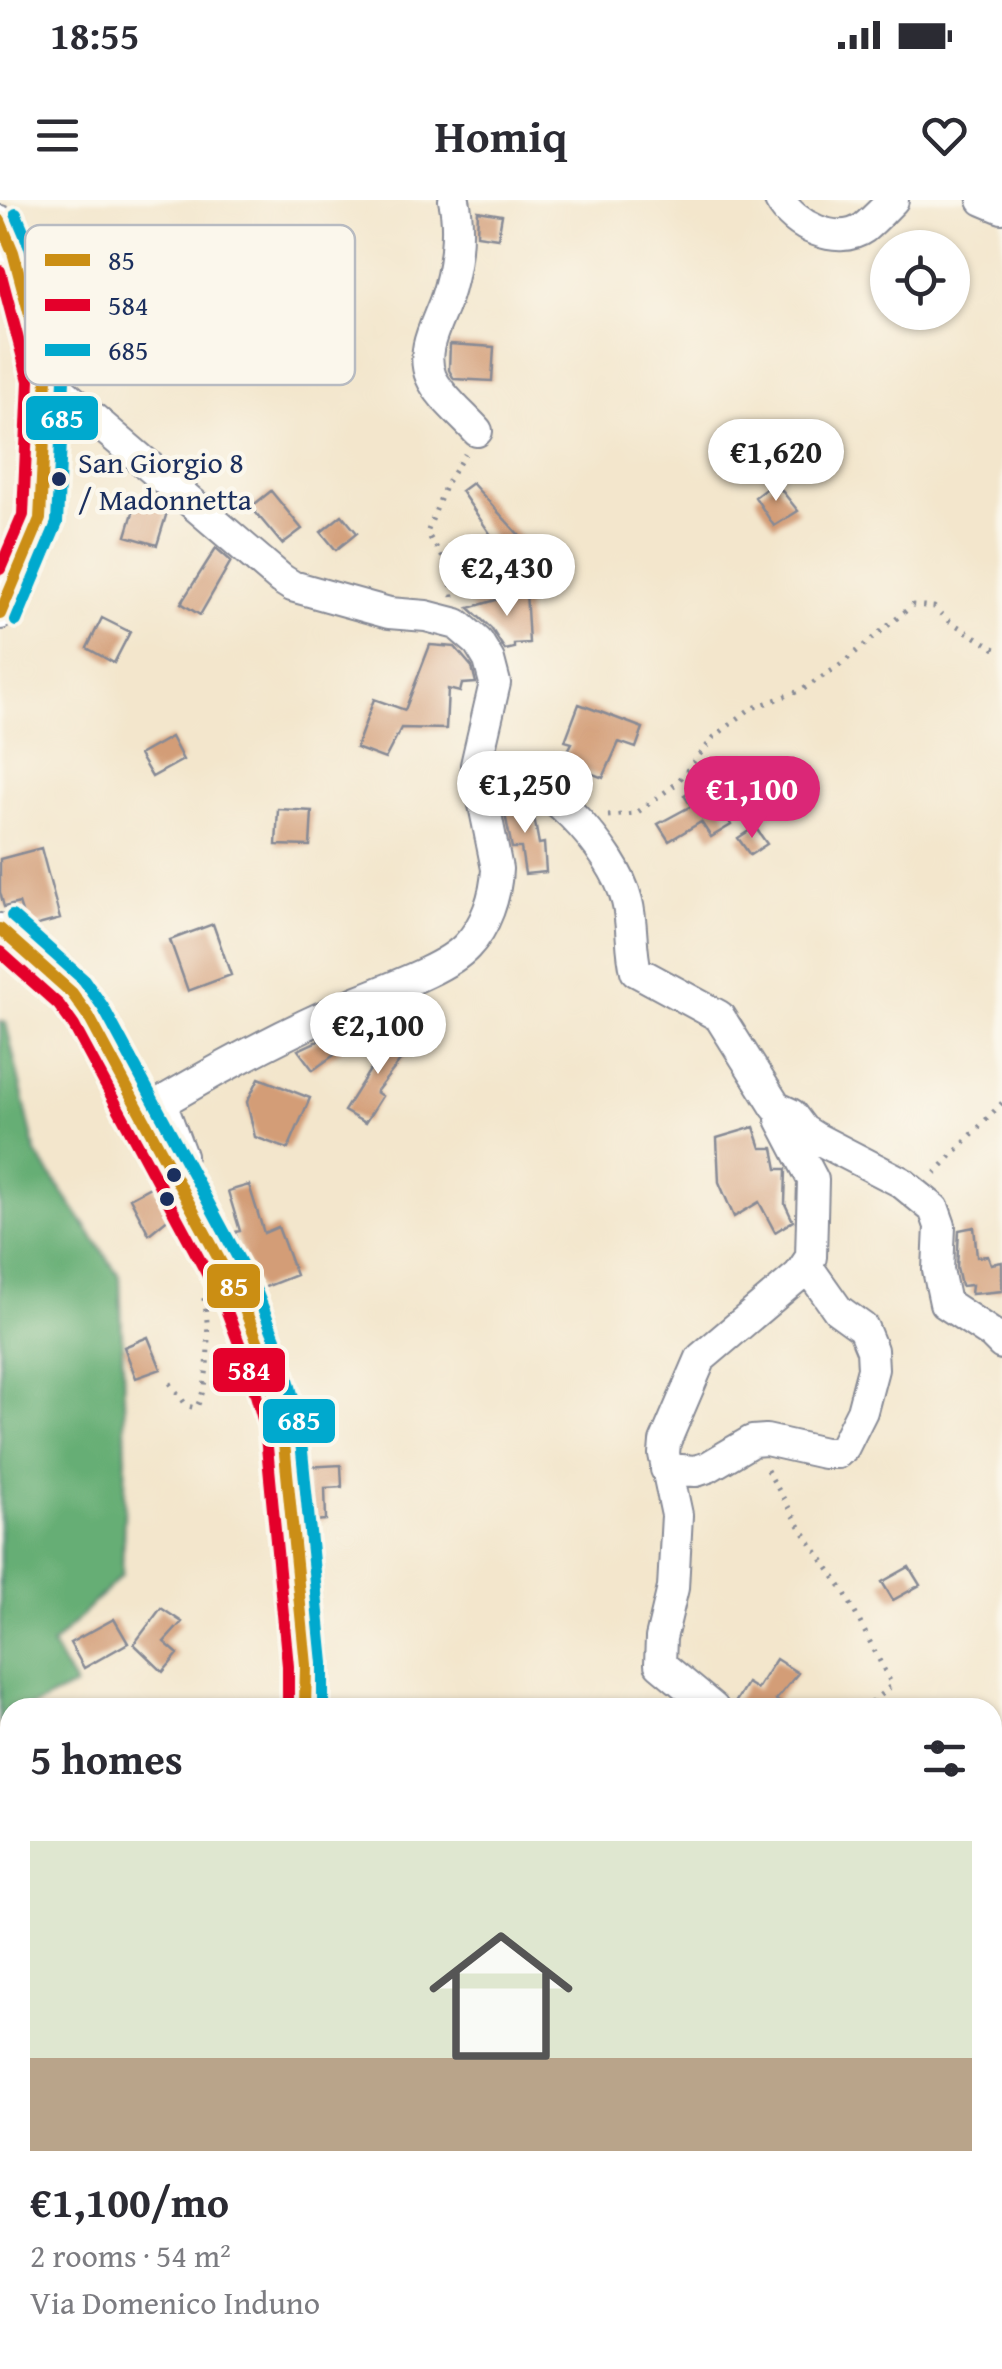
<!DOCTYPE html>
<meta charset="utf-8">
<style>
body{margin:0;font-family:"Gentium Book Plus",serif;background:#f2f2f3;color:#2b2b33;height:100vh;display:flex;flex-direction:column;font-size:38px;white-space:nowrap}
*{box-sizing:border-box;margin:0}
p{font-size:32px;color:#7c7c81}
.icon{flex:none;width:55px;height:55px;fill:none;stroke:currentColor;stroke-width:2;stroke-linecap:round;stroke-linejoin:round}
.map{position:relative;flex:1;overflow:hidden}
.panel{position:absolute;left:0px;top:1498px;width:1002px;height:672px;display:flex;flex-direction:column;background:#fff;border-radius:30px 30px 0 0;box-shadow:0 2px 8px #0004}
.panel>*{flex:none}
.controls{position:absolute;left:870px;top:30px;display:grid;gap:20px}
.controls a{display:grid;place-items:center;width:100px;height:100px;border-radius:50%;background:#fff;box-shadow:0 2px 8px #0004;font-size:50px}
.price{position:absolute;translate:-50% -85px;padding:0 22px;border-radius:35px;background:#fff;color:#222;font-size:32px;line-height:65px;filter:drop-shadow(0 2px 5px #0008)}
.price::after{content:'';position:absolute;left:50%;top:60px;width:30px;height:22px;margin-left:-15px;background:inherit;clip-path:polygon(0 0,100% 0,50% 100%)}
.price.on{background:#db2777;color:#fff}
ul{padding:0;list-style:none}
li{display:grid;align-content:center;gap:20px;height:530px;padding:0 30px}
li span{display:grid;place-items:center;height:310px;border-radius:0px;color:#555}
li>.icon{margin-inline-start:auto}
span .icon{width:180px;height:180px;fill:#fffc;stroke-width:1}
li b{font-size:42px}
h2{display:flex;justify-content:space-between;align-items:center;height:120px;padding:0 30px;font-size:42px}
.status{display:flex;justify-content:space-between;align-items:center;height:70px;padding:0 50px;background:#fff;direction:ltr}
.status svg{height:28px;fill:currentColor}
header{display:flex;justify-content:space-between;align-items:center;height:130px;padding:0 30px;background:#fff;font-size:45px;font-weight:700}
.map>svg:first-child{display:block}
</style>
<div class="status"><b>18:55</b><svg viewBox="0 0 49 12"><path d="M0 12V9h3v3zM5 12V6h3v6zM10 12V3h3v9zM15 12V0h3v12zM26 1h20v11H26zM47 4h2v5h-2z"/></svg></div>
<header><svg class="icon" aria-label="menu" viewBox="0 0 24 24"><path d="M4 6h16M4 12h16M4 18h16"/></svg>Homiq<svg class="icon" aria-label="heart" viewBox="0 0 24 24"><path d="M12 20l-8-8c-3-5 5-10 8-4 3-6 11-1 8 4z"/></svg></header>
<div class="map">
<svg width="1002" height="2169" viewBox="0 0 1002 2169">
<rect width="100%" height="100%" fill="#fbf7ec"/>
<filter id="ink" filterUnits="userSpaceOnUse"><feTurbulence type="fractalNoise" baseFrequency=".01" numOctaves="2"/><feDisplacementMap in="SourceGraphic" scale="20" xChannelSelector="R" yChannelSelector="G"/><feConvolveMatrix kernelMatrix="1 2 1 2 8 2 1 2 1" color-interpolation-filters="sRGB"/></filter>
<filter id="wash" filterUnits="userSpaceOnUse"><feTurbulence type="fractalNoise" baseFrequency=".0048" numOctaves="4" result="noise"/><feDisplacementMap in="SourceGraphic" scale="40" xChannelSelector="R" yChannelSelector="G"/><feGaussianBlur stdDeviation="2.25" result="paint"/><feColorMatrix in="noise" values="0 0 0 0 0 0 0 0 0 0 0 0 0 0 0 0 0 1.4 0 .05"/><feComposite in="paint" operator="in"/></filter>
<g filter="url(#wash)">
<rect width="100%" height="100%" fill="#f3e6cc"/>
<path fill="#66ae74" stroke="#406e69" stroke-width="2.5" d="M 0,821 L 6,823 L 36,953 L 120,1077 L 126,1258 L 122,1375 L 52,1445 L 75,1486 L 31,1507 L 10,1508 L 10,1518 L 0,1523 Z"/>
<g fill="none" stroke-linecap="round" stroke-linejoin="round">
<path stroke="#57c2d3" stroke-width="9" d="M 0,2094 L 10,2097
M 463,2160 L 473,2169"/>
</g>
<g id="blocks">
<path fill="#d39d77" d="M 478,11 L 502,15 L 498,38 L 477,35 Z
M 450,144 L 494,147 L 492,181 L 454,179 L 449,170 Z
M 775,282 L 798,311 L 774,326 L 755,297 Z
M 472,283 L 527,344 L 508,360 L 461,291 Z
M 271,291 L 302,329 L 282,344 L 251,307 Z
M 137,299 L 168,309 L 157,345 L 126,336 Z
M 342,315 L 357,333 L 336,350 L 321,332 Z
M 216,348 L 231,361 L 200,415 L 181,403 Z
M 526,391 L 529,443 L 514,444 L 514,448 L 505,450 L 491,428 L 469,408 Z
M 102,418 L 130,432 L 114,463 L 87,448 Z
M 430,445 L 455,447 L 472,467 L 476,483 L 462,484 L 460,492 L 448,489 L 446,529 L 401,528 L 385,559 L 356,548 L 374,499 L 405,510 Z
M 579,504 L 643,528 L 636,548 L 619,542 L 603,578 L 562,562 L 572,543 L 565,541 Z
M 171,537 L 183,560 L 152,577 L 139,555 Z
M 704,582 L 712,594 L 715,592 L 731,625 L 711,637 L 701,622 L 669,641 L 658,624 L 691,606 L 684,595 Z
M 525,601 L 532,606 L 539,644 L 544,643 L 546,672 L 525,674 L 521,648 L 512,648 L 503,604 Z
M 278,609 L 312,611 L 310,646 L 276,645 Z
M 755,627 L 767,644 L 750,655 L 738,638 Z
M 41,648 L 60,719 L 27,728 L 19,703 L 4,707 L 0,692 L 0,659 Z
M 213,724 L 231,775 L 188,791 L 170,740 Z
M 376,814 L 386,818 L 313,870 L 298,850 Z
M 395,830 L 414,843 L 376,892 L 382,896 L 365,923 L 344,911 Z
M 259,878 L 310,898 L 288,949 L 255,937 L 247,902 Z
M 754,927 L 761,948 L 773,948 L 777,969 L 786,969 L 785,1004 L 793,1021 L 775,1032 L 759,1002 L 734,1017 L 719,982 L 717,938 Z
M 154,985 L 170,1017 L 149,1034 L 130,998 Z
M 249,985 L 264,1033 L 278,1027 L 296,1075 L 258,1090 L 235,1032 L 240,1031 L 228,991 Z
M 974,1027 L 977,1057 L 988,1056 L 991,1064 L 1002,1062 L 1002,1091 L 971,1094 L 972,1085 L 961,1086 L 957,1068 L 959,1030 Z
M 148,1137 L 161,1169 L 136,1178 L 124,1147 Z
M 341,1265 L 342,1287 L 325,1288 L 326,1320 L 311,1321 L 305,1267 Z
M 909,1367 L 920,1385 L 893,1400 L 882,1382 Z
M 161,1408 L 182,1422 L 164,1442 L 178,1454 L 163,1472 L 134,1444 Z
M 114,1419 L 128,1443 L 84,1468 L 70,1443 Z
M 776,1459 L 798,1473 L 776,1500 L 788,1508 L 732,1508 L 747,1483 L 757,1489 Z"/>
</g>
</g>
<g filter="url(#ink)">
<use href="#blocks" fill-opacity="0" stroke="#878a95" stroke-width="2.5"/>
<g fill="none" stroke-linecap="round" stroke-linejoin="round">
<g stroke="#878a95" stroke-width="34">
<path id="minor" d="M 454,0 C 461,31 455,72 445,101 C 436,126 420,151 431,177 C 439,196 464,216 477,231
M 780,0 C 793,25 837,47 864,28 C 874,20 884,9 893,0
M 983,0 L 1002,8
M 0,21 L 13,52 L 47,179 L 40,319 L 0,414
M 47,179 L 281,379 L 292,386 L 389,413 L 426,416 L 457,424 L 478,442 L 489,460 L 495,483 L 476,565 L 497,669 C 496,696 486,726 467,746 C 444,771 377,792 344,807 C 284,834 223,866 167,899 L 164,911 L 181,956 L 170,973
M 478,576 L 485,567 C 539,566 615,651 627,701 C 633,724 630,748 636,771 L 719,816 L 776,907 L 791,914 L 803,930 L 814,937 L 901,982 L 934,1009 L 940,1026 L 938,1070 L 945,1103 L 992,1134 L 1002,1144
M 0,729 L 72,793 L 89,817 L 170,973 L 242,1102 L 265,1161 L 282,1223 L 306,1465 L 305,1508
M 666,1269 L 696,1271 L 708,1267 L 752,1241 L 766,1240 L 824,1253 L 837,1253 L 844,1247 L 862,1211 L 873,1169 L 872,1150 L 863,1128 L 838,1110 L 807,1066
M 713,1508 L 660,1464 L 661,1438 L 673,1388 L 677,1315 L 664,1254 L 665,1242 L 701,1158 L 799,1075 L 811,1057 L 813,980 L 781,919
M 0,1783 L 10,1777
M 992,2010 L 1002,2006"/>
</g>
<path stroke="#878a95" stroke-width="5" stroke-dasharray="2.5 8" stroke-linecap="butt" d="M 453,397 L 449,367 L 427,333 L 446,284 L 465,254
M 608,616 L 635,614 L 676,584 L 714,537 L 750,509 L 802,490 L 839,466 L 913,405 L 934,407 L 946,419 L 1002,453
M 935,973 L 1002,903
M 170,1183 L 187,1206 L 196,1208 C 211,1184 210,1123 203,1095
M 767,1270 L 802,1330 L 844,1391 L 892,1485 L 873,1501 L 879,1508
M 992,1635 L 1002,1629
M 992,1926 L 1002,1915
M 733,2169 L 737,2160"/>
<use href="#minor" stroke="#fff" stroke-width="30"/>
<g stroke="#fbf7ec" stroke-width="20">
<path id="bus-1" d="M 0,21 L 13,52 L 47,179 L 40,319 L 0,414
M 0,729 L 72,793 L 89,817 L 242,1102 L 265,1161 L 282,1223 L 306,1465 L 305,1508"/>
</g>
<g stroke="#fbf7ec" stroke-width="20">
<path id="bus-2" d="M 0,71 L 29,181 L 23,315 L 0,369
M 0,752 L 59,805 L 74,826 L 226,1109 L 248,1167 L 265,1226 L 288,1466 L 288,1508"/>
</g>
<g stroke="#fbf7ec" stroke-width="20">
<path id="bus-3" d="M 16,421 L 57,323 L 64,180 L 30,47 L 16,14
M 12,716 L 84,780 L 103,807 L 257,1093 L 282,1156 L 299,1221 L 323,1463 L 323,1508"/>
</g>
<use href="#bus-1" stroke="#cb8e13" stroke-width="12"/>
<use href="#bus-2" stroke="#e4002b" stroke-width="12"/>
<use href="#bus-3" stroke="#00a9ce" stroke-width="12"/>
</g>
</g>
<g fill="#1b2f5e" stroke="#fbf7ec" stroke-width="4">
<circle cx="59" cy="279" r="9"/>
<circle cx="174" cy="975" r="9"/>
<circle cx="167" cy="999" r="9"/>
</g>
<g text-anchor="middle" dominant-baseline="central" stroke-width="9" stroke-linejoin="round" paint-order="stroke">
<g font-size="30" fill="#1b2f5e" stroke="#fbf7ec" text-anchor="start">
<text x="78" y="262">San Giorgio 8<tspan x="78" dy="37">/ Madonnetta</tspan></text>
</g>
</g>
<rect x="25" y="25" width="330" height="160" rx="15" fill="#fbf7ec" stroke="#b8bbc1" stroke-width="2.5"/>
<rect x="45" y="54" width="45" height="12" fill="#cb8e13"/>
<rect x="45" y="99" width="45" height="12" fill="#e4002b"/>
<rect x="45" y="144" width="45" height="12" fill="#00a9ce"/>
<g font-size="28" fill="#1b2f5e">
<text x="108" y="70">85</text>
<text x="108" y="115">584</text>
<text x="108" y="160">685</text>
</g>
<g stroke="#fbf7ec" stroke-width="4">
<rect x="24" y="194" width="76" height="48" rx="10" fill="#00a9ce"/>
<rect x="205" y="1062" width="57" height="48" rx="10" fill="#cb8e13"/>
<rect x="211" y="1146" width="76" height="48" rx="10" fill="#e4002b"/>
<rect x="261" y="1197" width="76" height="48" rx="10" fill="#00a9ce"/>
</g>
<g font-size="28" text-anchor="middle" font-weight="bold" fill="#fff">
<text x="62" y="228">685</text>
<text x="234" y="1096">85</text>
<text x="249" y="1180">584</text>
<text x="299" y="1230">685</text>
</g>
</svg>
<div class="controls">
<a><svg class="icon" aria-label="locate" viewBox="0 0 24 24"><circle cx="12" cy="12" r="6"/><path d="M12 2v4M12 18v4M2 12h4M18 12h4"/></svg></a>
</div>
<b class="price" style="left:776px;top:304px">€1,620</b>
<b class="price" style="left:507px;top:419px">€2,430</b>
<b class="price" style="left:525px;top:636px">€1,250</b>
<b class="price on" style="left:752px;top:641px">€1,100</b>
<b class="price" style="left:378px;top:877px">€2,100</b>
<section class="panel">
<h2>5 homes<svg class="icon" aria-label="filters" viewBox="0 0 24 24"><path d="M4 7h16M4 17h16"/><circle cx="9" cy="7" r="2"/><circle cx="15" cy="17" r="2"/></svg></h2>
<ul>
<li><span style="background:linear-gradient(#dfe7d0 70%,#b9a48a 0)"><svg class="icon" aria-label="home" viewBox="0 0 24 24"><path d="M3 11l9-7 9 7M6 9v11h12V9"/></svg></span><div><b>€1,100/mo</b><p>2 rooms · 54 m²</p><p>Via Domenico Induno</p></div></li>
</ul>
</section>
</div>
